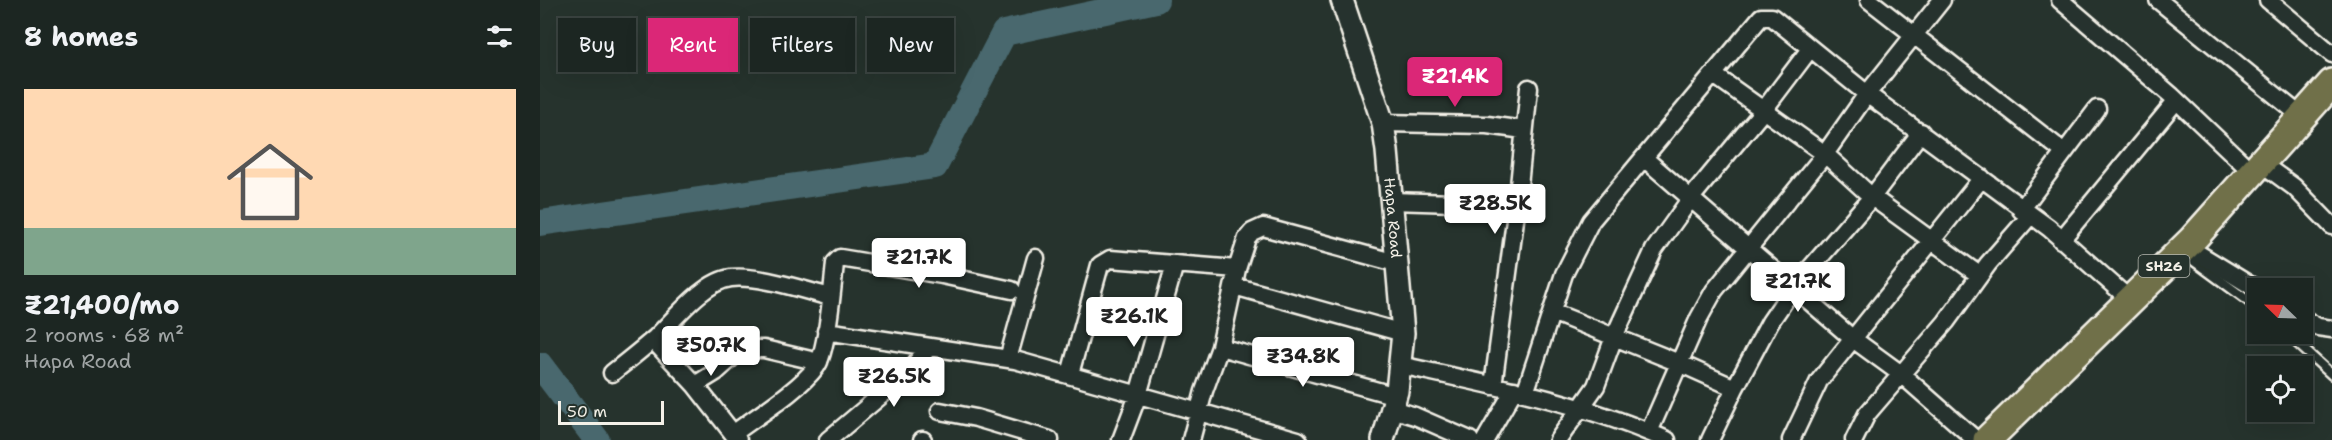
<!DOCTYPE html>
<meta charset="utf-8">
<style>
body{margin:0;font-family:"Shantell Sans",sans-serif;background:#29322f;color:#f1f3f6;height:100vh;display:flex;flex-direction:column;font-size:22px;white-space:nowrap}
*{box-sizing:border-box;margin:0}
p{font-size:20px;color:#a0a5a5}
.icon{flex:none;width:33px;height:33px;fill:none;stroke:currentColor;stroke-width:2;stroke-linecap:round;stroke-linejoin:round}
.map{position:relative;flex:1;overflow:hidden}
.drawer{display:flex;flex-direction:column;background:#1c2622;width:540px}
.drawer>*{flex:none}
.hud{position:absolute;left:18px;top:18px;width:570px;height:54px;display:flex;gap:12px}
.needle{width:39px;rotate:293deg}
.buttons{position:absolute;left:1707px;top:278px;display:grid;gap:12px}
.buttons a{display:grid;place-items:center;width:66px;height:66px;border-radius:0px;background:#1c2622;box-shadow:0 6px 24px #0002,0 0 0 2px #3a4340;font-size:30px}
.scale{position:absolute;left:18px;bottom:15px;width:106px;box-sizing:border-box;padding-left:6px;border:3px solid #f4f1e8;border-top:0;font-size:16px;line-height:21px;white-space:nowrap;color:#f4f1e8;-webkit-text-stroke:4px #26332d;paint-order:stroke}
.price{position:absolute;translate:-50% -51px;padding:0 14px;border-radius:6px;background:#fff;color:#222;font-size:20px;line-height:39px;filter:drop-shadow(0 2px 3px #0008)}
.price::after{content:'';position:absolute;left:50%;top:36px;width:18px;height:14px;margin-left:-9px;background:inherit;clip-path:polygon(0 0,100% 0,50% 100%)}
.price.active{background:#db2777;color:#fff}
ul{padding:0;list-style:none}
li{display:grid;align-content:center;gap:12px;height:318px;padding:0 24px}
li span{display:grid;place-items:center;height:186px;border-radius:0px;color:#555}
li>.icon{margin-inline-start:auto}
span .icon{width:108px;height:108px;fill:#fffc;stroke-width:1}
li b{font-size:26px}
h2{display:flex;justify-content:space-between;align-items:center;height:72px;padding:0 24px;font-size:26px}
.pill{padding:0 21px;border-radius:0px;background:#1c2622;box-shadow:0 6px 24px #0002,0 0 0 2px #3a4340;font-size:21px;line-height:54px}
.pill.active{background:#db2777;color:#fff}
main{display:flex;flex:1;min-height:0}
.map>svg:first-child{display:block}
</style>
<main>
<section class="drawer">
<h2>8 homes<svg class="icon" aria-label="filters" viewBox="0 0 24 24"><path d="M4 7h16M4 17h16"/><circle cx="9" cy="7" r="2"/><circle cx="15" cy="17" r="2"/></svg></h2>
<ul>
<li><span style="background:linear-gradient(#ffd9b3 75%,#7fa58c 0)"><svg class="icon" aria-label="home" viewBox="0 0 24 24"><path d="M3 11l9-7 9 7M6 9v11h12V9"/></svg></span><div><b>₹21,400/mo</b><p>2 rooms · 68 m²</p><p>Hapa Road</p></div></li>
</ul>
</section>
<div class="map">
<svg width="1792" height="440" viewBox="0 0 1792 440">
<rect width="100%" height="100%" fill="#26332d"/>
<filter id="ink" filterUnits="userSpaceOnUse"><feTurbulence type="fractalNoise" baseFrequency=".0167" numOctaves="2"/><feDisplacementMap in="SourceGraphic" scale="12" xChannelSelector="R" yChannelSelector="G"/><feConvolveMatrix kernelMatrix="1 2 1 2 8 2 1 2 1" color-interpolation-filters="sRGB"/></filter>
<g filter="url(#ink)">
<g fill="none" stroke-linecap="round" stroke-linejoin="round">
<path stroke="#48686e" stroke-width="26" d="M 0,223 L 395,166 L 464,33 L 616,0
M 0,365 L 57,440"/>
<g stroke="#f4f1e8" stroke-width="13">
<path id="service" d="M 1643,253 L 1718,308
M 1746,333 L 1792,375"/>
</g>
<g stroke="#f4f1e8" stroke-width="21">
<path id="minor" d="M 1329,0 L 1524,152
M 1520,0 L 1632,96 L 1712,172
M 1618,0 L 1762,117
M 1728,0 L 1792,54
M 1174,75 L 1285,154 L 1332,197 L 1439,275
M 843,123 L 947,125 L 984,130
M 1104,158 L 1313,339 L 1361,374 L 1436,440
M 1721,163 L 1754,187 L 1792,226
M 851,201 L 977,205
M 1481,210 L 1557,109
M 1521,240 L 1636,101
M 1646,246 L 1718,290
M 694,286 L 863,333
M 1012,312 L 1139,363 L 1195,388
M 1762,318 L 1778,327 L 1792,329
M 286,331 L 475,360 L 758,440
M 113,340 L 155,385 L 198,440
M 680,347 L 856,396
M 468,359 L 496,258
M 860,365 C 950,385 1042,402 1127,440
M 72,373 C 86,362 101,350 115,338 C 134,320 164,281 191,278 C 220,275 262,290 291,297
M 530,374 L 560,265 L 570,259 L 697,269
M 155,385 L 176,372 L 197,353 L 213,349 L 224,349 L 279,362
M 953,386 L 977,205 L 989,88
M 985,393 L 1024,274 L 1051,221 L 1221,17 L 1232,17 L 1327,94 L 1509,228 L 1589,299
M 852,409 L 875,416 L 930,440
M 400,411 L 436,418 L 510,440
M 1109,432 L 1159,318 L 1174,291 L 1285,154 L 1327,94 L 1402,0
M 193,434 C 218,415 258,391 276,367 C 287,353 293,283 295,263 L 300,258 L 402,275 L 472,290
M 288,440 L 369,372 L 389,347
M 382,440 L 383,440
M 581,440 L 598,395 L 635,264
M 651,440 L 664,391 L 680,347 L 697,269 L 707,238 L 712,232 L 723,227 L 856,263
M 945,440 L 974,390
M 1018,440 L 1056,386 L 1074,337 L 1114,250 L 1151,198 L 1223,111 L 1270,49
M 1170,440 L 1195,388 L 1230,322 L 1254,287 L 1332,197 L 1381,132
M 1251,440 L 1279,381 L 1442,178
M 1314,440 L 1327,414 L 1406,322 L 1448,264 L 1490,216"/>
</g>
<g stroke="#f4f1e8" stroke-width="26">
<g id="tertiary">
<path id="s1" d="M 802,0 L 843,123 L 847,151 L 863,333 L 857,391 L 843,440"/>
</g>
</g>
<g stroke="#f4f1e8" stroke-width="32">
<path id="primary" d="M 1447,440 L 1652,240 L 1792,83"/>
</g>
<use href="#service" stroke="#26332d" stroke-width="8"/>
<use href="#minor" stroke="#26332d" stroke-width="16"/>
<use href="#tertiary" stroke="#26332d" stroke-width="21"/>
<use href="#primary" stroke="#70704a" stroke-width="27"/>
</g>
</g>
<g text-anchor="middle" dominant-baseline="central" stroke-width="5" stroke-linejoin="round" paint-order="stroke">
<rect fill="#26332d" stroke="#b6b8b0" stroke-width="1.5" x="1598.5" y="255" width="51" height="22" rx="4.5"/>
<g font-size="14" font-weight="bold" fill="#f4f1e8">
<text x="1624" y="266">SH26</text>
</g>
<g font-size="15" fill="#f4f1e8" stroke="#26332d">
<text stroke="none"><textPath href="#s1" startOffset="225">Hapa Road</textPath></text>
</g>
</g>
</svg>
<div class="buttons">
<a><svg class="needle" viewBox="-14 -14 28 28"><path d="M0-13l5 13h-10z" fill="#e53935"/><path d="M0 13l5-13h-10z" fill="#a0a5a5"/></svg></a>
<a><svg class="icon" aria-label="locate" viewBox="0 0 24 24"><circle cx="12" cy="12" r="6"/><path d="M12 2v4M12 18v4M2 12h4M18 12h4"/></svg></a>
</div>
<div class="scale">50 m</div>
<b class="price active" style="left:915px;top:108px">₹21.4K</b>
<b class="price" style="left:955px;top:235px">₹28.5K</b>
<b class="price" style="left:379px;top:289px">₹21.7K</b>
<b class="price" style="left:1258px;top:313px">₹21.7K</b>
<b class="price" style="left:594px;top:348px">₹26.1K</b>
<b class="price" style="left:171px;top:377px">₹50.7K</b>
<b class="price" style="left:763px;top:388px">₹34.8K</b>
<b class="price" style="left:354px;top:408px">₹26.5K</b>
<div class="hud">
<a class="pill">Buy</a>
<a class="pill active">Rent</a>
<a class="pill">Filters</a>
<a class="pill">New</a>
</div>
</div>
</main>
